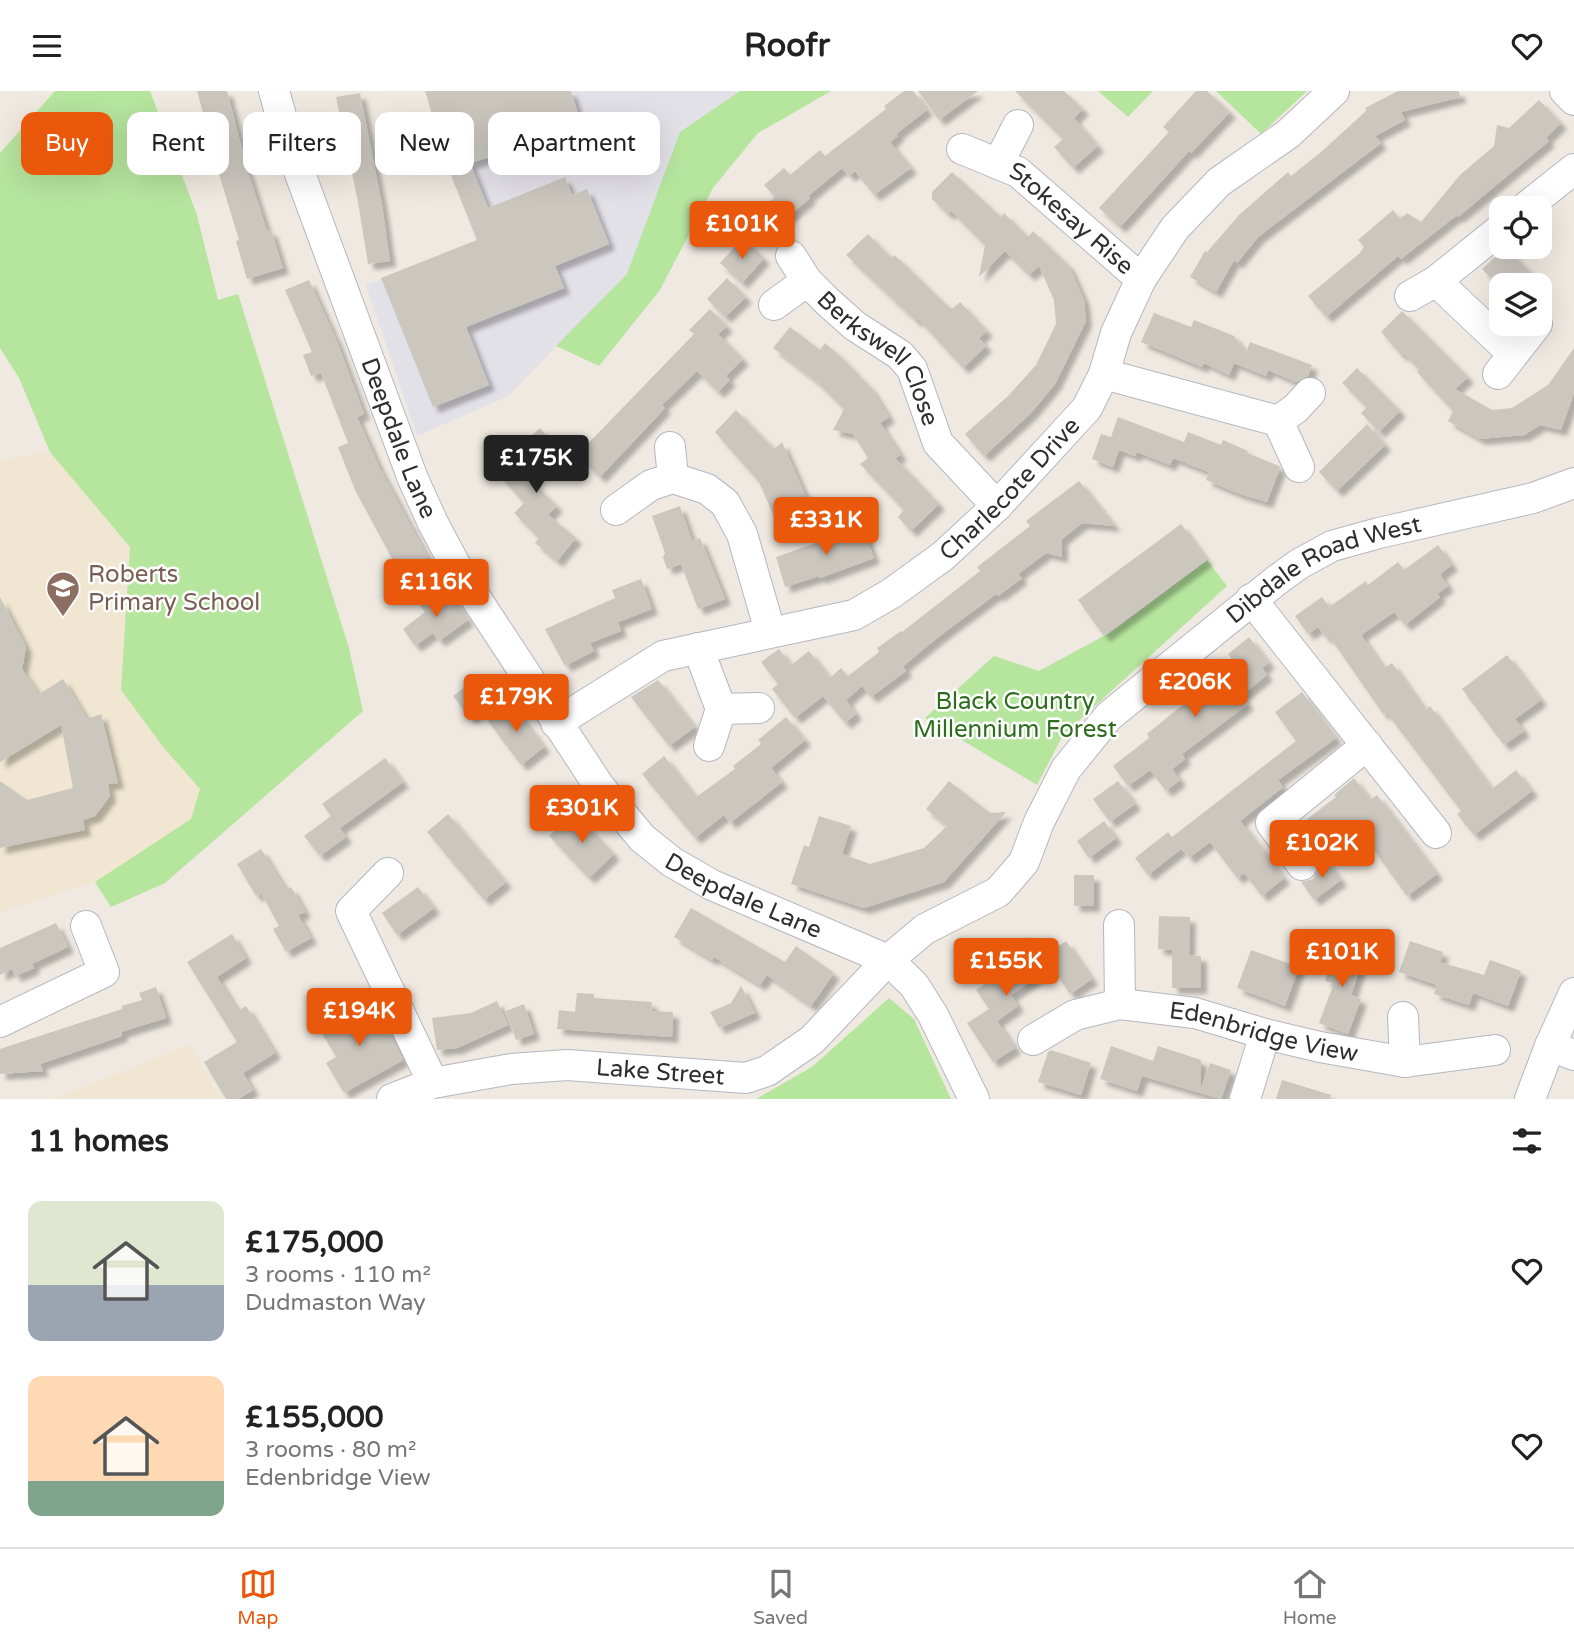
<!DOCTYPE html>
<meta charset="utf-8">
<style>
body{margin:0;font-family:"Varela Round",sans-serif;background:#f2f2f2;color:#222;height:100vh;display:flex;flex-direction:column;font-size:26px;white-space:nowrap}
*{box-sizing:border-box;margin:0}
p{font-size:23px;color:#767676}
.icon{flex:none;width:38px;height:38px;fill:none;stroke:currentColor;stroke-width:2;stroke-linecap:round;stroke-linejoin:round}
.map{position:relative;height:1008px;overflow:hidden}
.drawer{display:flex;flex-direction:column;background:#fff;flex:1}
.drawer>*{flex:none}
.top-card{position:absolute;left:21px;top:21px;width:700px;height:63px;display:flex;gap:14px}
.tools{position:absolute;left:1489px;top:105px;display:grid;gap:14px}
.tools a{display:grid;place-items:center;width:63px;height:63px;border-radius:14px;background:#fff;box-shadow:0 7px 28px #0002;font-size:35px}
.price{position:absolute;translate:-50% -60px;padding:0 16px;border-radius:7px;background:#ea580c;color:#fff;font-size:23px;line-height:46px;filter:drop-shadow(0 2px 4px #0008)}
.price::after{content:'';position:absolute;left:50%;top:42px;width:21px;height:16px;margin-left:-10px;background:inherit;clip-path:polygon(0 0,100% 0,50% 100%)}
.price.current{background:#222;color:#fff}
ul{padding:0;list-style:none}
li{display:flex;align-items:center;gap:21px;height:175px;padding:0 28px}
li span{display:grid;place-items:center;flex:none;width:196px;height:140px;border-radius:14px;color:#555}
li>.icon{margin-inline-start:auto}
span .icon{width:84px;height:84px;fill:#fffc;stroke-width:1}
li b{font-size:30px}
h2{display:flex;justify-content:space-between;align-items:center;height:84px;padding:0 28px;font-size:30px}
.tag{padding:0 24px;border-radius:14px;background:#fff;box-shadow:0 7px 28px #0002;font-size:24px;line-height:63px}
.tag.current{background:#ea580c;color:#fff}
header{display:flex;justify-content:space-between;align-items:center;height:91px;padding:0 28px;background:#fff;font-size:32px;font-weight:700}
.tab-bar{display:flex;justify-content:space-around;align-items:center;height:98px;border-top:2px solid #e0e0e0;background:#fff;font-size:19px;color:#767676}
.tab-bar a{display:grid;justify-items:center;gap:4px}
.tab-bar .current{color:#ea580c}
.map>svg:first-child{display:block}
</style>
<header><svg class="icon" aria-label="menu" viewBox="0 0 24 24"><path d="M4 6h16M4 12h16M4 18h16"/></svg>Roofr<svg class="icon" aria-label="heart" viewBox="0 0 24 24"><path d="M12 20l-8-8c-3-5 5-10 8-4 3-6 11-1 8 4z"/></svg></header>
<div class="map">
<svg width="1574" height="1008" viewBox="0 0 1574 1008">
<defs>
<filter id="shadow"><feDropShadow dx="6" dy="6" stdDeviation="2" flood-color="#0004"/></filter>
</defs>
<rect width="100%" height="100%" fill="#efe9e1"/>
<path fill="#e3e1e8" d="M 426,0 L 740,0 L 681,41 L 627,183 L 508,305 L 417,345 L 366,194 L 476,149 L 449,79 Z"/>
<path fill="#f0e6d1" d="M 50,361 L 130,456 L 121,599 L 164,657 L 200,698 L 191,728 L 95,791 L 0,821 L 0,370 Z
M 190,953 L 220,1008 L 55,1008 Z"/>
<path fill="#b6e59e" d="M 55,0 L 150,0 L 197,124 L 218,209 L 238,203 L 349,557 L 363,620 L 165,792 L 111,816 L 95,791 L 191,728 L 200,698 L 164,657 L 121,599 L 130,456 L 50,361 L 19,287 L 0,257 L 0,62 Z
M 740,0 L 831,0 L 758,42 L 713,97 L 660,199 L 599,275 L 556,255 L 627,183 L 680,41 Z
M 1098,0 L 1153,0 L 1128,26 Z
M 1216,0 L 1307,0 L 1261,43 Z
M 1207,469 L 1227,495 L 1063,644 L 1037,694 L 925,627 L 994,565 L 1039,580 L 1111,541 Z
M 889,907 L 914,928 L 951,1008 L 756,1008 L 812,976 Z"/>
<path fill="#cbc7bf" filter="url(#shadow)" d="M 197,0 L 227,0 L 247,78 L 267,140 L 271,139 L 283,177 L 247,188 L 236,150 L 239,149 L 205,37 L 207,36 Z
M 425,0 L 571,0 L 583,38 L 470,72 L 488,117 L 565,86 L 572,104 L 587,98 L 609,153 L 555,175 L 564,197 L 466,236 L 489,294 L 433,316 L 381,187 L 477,149 L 449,79 Z
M 904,0 L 913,0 L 927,19 L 896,43 L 898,45 L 890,51 L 911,77 L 874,104 L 855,80 L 849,85 L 842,77 L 808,105 L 810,107 L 780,133 L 765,115 L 775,106 L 764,94 L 784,77 L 790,84 L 820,59 L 825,65 L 886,18 L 884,15 Z
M 918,0 L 978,0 L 939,29 Z
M 1015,0 L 1064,0 L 1083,18 L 1074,27 L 1098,55 L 1073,77 L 1054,56 L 1063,48 Z
M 1196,0 L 1207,0 L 1230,21 L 1191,62 L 1189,60 L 1120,136 L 1099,117 L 1169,41 L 1163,36 Z
M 1398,0 L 1459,0 L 1460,6 L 1401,21 L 1405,29 L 1375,45 L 1381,52 L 1258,146 L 1237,172 L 1234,169 L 1216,201 L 1190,186 L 1205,160 L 1207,161 L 1239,124 L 1288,81 L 1291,85 L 1321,61 L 1366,20 L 1365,17 Z
M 360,2 L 382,114 L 390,170 L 368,173 L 358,111 L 336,6 Z
M 1539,9 L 1561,32 L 1546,47 L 1549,50 L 1458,126 L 1457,124 L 1401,168 L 1398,165 L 1326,226 L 1308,205 L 1360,162 L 1364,156 L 1358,149 L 1393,119 L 1400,128 L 1407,122 L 1421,131 L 1460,84 L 1494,55 L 1497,34 L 1509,37 Z
M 952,81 L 1001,126 L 1004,122 L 1028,146 L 1033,140 L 1069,175 L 1084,209 L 1086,230 L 1055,293 L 1031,322 L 984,365 L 965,343 L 1008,305 L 1036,274 L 1056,233 L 1054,209 L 1039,175 L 1029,184 L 1005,160 L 979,186 L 985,154 L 951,120 L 948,123 L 932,108 L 932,101 Z
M 868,143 L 891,167 L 894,164 L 901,170 L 943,211 L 952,218 L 960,211 L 987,240 L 979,247 L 986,255 L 963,277 L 918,228 L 916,230 L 846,164 Z
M 743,147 L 764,167 L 742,192 L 720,172 Z
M 1506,156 L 1543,194 L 1498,194 L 1482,178 Z
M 727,187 L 746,206 L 725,226 L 707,208 Z
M 309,189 L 337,251 L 364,323 L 357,326 L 379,376 L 430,471 L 402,486 L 355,399 L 338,356 L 348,352 L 321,282 L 311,285 L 303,264 L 312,261 L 285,199 Z
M 710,218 L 727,235 L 718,243 L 743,268 L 726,285 L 730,289 L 718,301 L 697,280 L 662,314 L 665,317 L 600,386 L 577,364 L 694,243 L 689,239 Z
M 1402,220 L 1468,286 L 1455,298 L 1492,319 L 1512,317 L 1548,294 L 1574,257 L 1574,302 L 1561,339 L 1540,334 L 1524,344 L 1480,348 L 1448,330 L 1453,320 L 1417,281 L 1419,278 L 1403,262 L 1401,264 L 1381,241 Z
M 1154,222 L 1191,236 L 1194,229 L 1234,245 L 1246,261 L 1250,251 L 1312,274 L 1308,285 L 1296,291 L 1268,279 L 1266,285 L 1234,272 L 1229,284 L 1204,272 L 1202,276 L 1141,251 Z
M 790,236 L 820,259 L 825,252 L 841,266 L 871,297 L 889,326 L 880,332 L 901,364 L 895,367 L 939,413 L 911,440 L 898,426 L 904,419 L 860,373 L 868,367 L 853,343 L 833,339 L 844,318 L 815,289 L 773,257 Z
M 1357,277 L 1400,320 L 1379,341 L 1361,322 L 1367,316 L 1342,292 Z
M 736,319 L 774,358 L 782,351 L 807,408 L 773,423 L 759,391 L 715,341 Z
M 1118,326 L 1184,351 L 1188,341 L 1221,354 L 1223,349 L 1248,360 L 1247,362 L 1279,375 L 1280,377 L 1267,411 L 1240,403 L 1206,389 L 1209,381 L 1173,367 L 1170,374 L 1137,361 L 1135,365 L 1119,359 L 1113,376 L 1092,368 L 1101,343 L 1111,346 Z
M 1367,333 L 1385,354 L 1337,400 L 1319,381 Z
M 540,337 L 558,358 L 531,382 L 536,388 L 532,391 L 557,415 L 548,424 L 576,447 L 557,470 L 535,452 L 539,447 L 514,422 L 524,412 L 497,381 L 520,362 L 517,358 Z
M 1079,390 L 1115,435 L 1082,432 L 1062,448 L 1062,466 L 1046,462 L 1018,483 L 1022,487 L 998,505 L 996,503 L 941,544 L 903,575 L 906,580 L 871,606 L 862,595 L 846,609 L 856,623 L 845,632 L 823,605 L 795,627 L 772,598 L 778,593 L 761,571 L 779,558 L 791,574 L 809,560 L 830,587 L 841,577 L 848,585 L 879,561 L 877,557 L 901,540 L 902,541 L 980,480 L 977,476 L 1030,435 L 1026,430 Z
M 680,415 L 692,450 L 700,447 L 725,508 L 698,518 L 681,473 L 667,478 L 663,466 L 665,462 L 652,425 Z
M 861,433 L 874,467 L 820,487 L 819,485 L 785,496 L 776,466 L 839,444 L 838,442 Z
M 1181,433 L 1207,469 L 1104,545 L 1078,509 Z
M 1438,454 L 1452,474 L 1440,483 L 1448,495 L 1437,503 L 1440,506 L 1405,534 L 1394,521 L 1361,544 L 1384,577 L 1392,572 L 1425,619 L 1430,615 L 1492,698 L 1516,679 L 1532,700 L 1474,744 L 1457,723 L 1461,720 L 1386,621 L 1383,623 L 1329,545 L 1326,547 L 1318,536 L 1308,543 L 1295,525 L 1322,506 L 1329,516 L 1366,490 L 1368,494 L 1398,471 L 1404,479 Z
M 641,488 L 652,518 L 618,531 L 621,540 L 590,552 L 594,560 L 565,575 L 545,538 L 615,507 L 612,499 Z
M 445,497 L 468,529 L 439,550 L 433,542 L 415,555 L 403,538 L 425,521 L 420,515 Z
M 0,506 L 26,556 L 22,578 L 39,603 L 63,588 L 87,628 L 101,623 L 118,692 L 108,693 L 110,705 L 95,725 L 83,729 L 85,739 L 0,757 L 0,690 L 27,709 L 73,697 L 61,634 L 0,671 Z
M 1249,546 L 1269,572 L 1262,577 L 1267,584 L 1241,605 L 1248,613 L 1182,663 L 1185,668 L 1172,678 L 1180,689 L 1166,700 L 1150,679 L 1128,695 L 1113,675 L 1149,647 L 1147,643 L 1175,620 L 1211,594 L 1208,591 L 1234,571 L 1228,563 Z
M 1507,564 L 1541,609 L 1515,628 L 1524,640 L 1504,654 L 1462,598 Z
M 658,589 L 695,636 L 669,655 L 631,606 Z
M 470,592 L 487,614 L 470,627 L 453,605 Z
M 1302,601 L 1336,647 L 1278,689 L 1283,696 L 1240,730 L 1284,787 L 1262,805 L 1244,782 L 1237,787 L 1210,751 L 1189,767 L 1172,746 L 1296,650 L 1275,621 Z
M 511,612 L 544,656 L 521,674 L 488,630 Z
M 786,626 L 805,649 L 771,677 L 782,691 L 730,732 L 724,724 L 695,747 L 642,683 L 664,665 L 696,706 L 735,678 L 733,675 L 761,653 L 758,649 Z
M 385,667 L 403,691 L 340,737 L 333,728 L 346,746 L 320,765 L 304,745 L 331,725 L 322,713 Z
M 1354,687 L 1370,709 L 1377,704 L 1437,783 L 1407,805 L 1355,733 L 1326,754 L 1307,728 L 1336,706 L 1334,704 Z
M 949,690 L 990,722 L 1006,721 L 944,791 L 864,817 L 791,793 L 804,754 L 809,756 L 819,725 L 851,735 L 842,763 L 870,773 L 924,757 L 947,735 L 926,718 Z
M 1118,690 L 1135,713 L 1110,731 L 1093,708 Z
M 574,721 L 614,763 L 589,787 L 549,745 Z
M 448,723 L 506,791 L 484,809 L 427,741 Z
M 1104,730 L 1116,747 L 1089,767 L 1077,750 Z
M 1168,741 L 1181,758 L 1148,784 L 1135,767 Z
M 261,758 L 286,799 L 291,796 L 305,821 L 298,824 L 311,847 L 286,861 L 273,838 L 279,835 L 261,802 L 256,805 L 237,773 Z
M 1325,768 L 1341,789 L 1314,809 L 1301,791 L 1313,788 L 1318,780 L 1319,772 Z
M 1074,784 L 1094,784 L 1094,815 L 1074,815 Z
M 418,796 L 434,817 L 397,844 L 382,822 Z
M 691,817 L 785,871 L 796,855 L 834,882 L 811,915 L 767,884 L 760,894 L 714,866 L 712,869 L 674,846 Z
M 1159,825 L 1190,826 L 1189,864 L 1201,865 L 1201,897 L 1172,897 L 1172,859 L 1158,858 Z
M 56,832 L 68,856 L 32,873 L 34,877 L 15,885 L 12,878 L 0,884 L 0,857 Z
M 232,843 L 246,867 L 217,886 L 238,920 L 246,915 L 275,962 L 243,982 L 253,999 L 238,1008 L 226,1008 L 204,971 L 237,951 L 187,871 Z
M 1031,846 L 1052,876 L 1011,904 L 1018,915 L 997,930 L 1015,957 L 993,971 L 967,932 L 989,918 L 976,899 L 1018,871 L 1011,861 Z
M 1066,850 L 1092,888 L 1070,903 L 1044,865 Z
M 1410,850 L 1443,861 L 1440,871 L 1484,884 L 1490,869 L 1521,880 L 1508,915 L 1473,902 L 1469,914 L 1434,903 L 1437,894 L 1399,881 Z
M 1336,852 L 1365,861 L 1351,904 L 1361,908 L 1348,943 L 1319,932 L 1334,892 L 1325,890 Z
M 1251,859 L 1299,876 L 1285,915 L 1237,897 Z
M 741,895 L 755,922 L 719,937 L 710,921 L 731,912 Z
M 156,896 L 166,927 L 121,941 L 122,945 L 40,973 L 43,980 L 0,983 L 0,958 L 122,918 L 122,915 L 142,909 L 139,902 Z
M 577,902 L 594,903 L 594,907 L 652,911 L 651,920 L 673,921 L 672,946 L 557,938 L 559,919 L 575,921 Z
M 497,910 L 508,934 L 457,957 L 437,959 L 432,927 L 471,922 Z
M 367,913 L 382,939 L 387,936 L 403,969 L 344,1002 L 326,972 L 336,966 L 319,937 L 335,928 L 337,930 Z
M 524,913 L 534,943 L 516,949 L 506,920 Z
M 1111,955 L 1153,970 L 1158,955 L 1201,969 L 1201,998 L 1210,972 L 1231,979 L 1221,1008 L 1142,985 L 1137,1000 L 1100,988 Z
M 1051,959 L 1091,972 L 1081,1004 L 1038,991 L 1048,961 Z
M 1282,989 L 1331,1004 L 1330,1008 L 1276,1008 Z"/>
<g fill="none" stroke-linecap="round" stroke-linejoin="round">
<g stroke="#b4b7c1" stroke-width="32">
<g id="minor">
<path id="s1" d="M 274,0 L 289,53 L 413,388 L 433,432 L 460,483 L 599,695 L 642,747 L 672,771 L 712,794 L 888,869 L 914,894 L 933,924 L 974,1008"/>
<path d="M 1565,0 L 1574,9"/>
<path id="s2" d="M 962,58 L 1018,81 L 1141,188"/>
<path d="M 998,73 L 1018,34"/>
<path d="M 1525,117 L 1574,78"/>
<path id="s3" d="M 791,165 L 807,190 L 828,211 L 855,235 L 900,264 L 912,278 L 938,352 L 997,415"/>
<path d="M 1436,190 L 1513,263"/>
<path d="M 1410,205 L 1436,190 L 1502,137"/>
<path d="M 774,214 L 807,190"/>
<path d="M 1104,283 L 1278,330 L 1295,318 L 1310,302"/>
<path d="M 1498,283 L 1537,233"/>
<path d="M 1278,330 L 1299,376"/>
<path d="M 670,356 L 673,387"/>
<path d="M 616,419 L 651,394 L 673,387 L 707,398 L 725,412 L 742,443 L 770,540"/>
<path d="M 1251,508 L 1436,742"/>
<path d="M 698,557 L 721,618"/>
<path id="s4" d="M 556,632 L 663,565 L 854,524 L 892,502 L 943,465 L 997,415 L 1087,317 L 1104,283 L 1116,242 L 1141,188 L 1175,137 L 1219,91 L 1288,43 L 1334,0"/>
<path d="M 709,655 L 721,618 L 759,617"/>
<path d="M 1302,774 L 1271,732 L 1367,654"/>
<path d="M 388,782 L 351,820 L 433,992"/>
<path d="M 1119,834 L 1120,913"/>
<path d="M 1403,926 L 1405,971"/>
<path d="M 0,931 L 104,881 L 86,835"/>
<path id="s5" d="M 1033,949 L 1075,924 L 1120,913 L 1195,922 L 1265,943 L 1320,956 L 1405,971 L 1495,959"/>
<path d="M 1550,955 L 1574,964"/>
<path id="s6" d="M 392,1008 L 433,992 L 511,978 L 567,974 L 746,987 L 767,980 L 812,949 L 888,869 L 925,838 L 998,801 L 1024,771 L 1039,731 L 1066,678 L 1109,625 L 1277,489 L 1299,473 L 1332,455 L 1379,442 L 1533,407 L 1574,392"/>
<path d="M 1245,1008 L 1265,943"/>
<path d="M 1530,1008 L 1550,955 L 1574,902"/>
</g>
</g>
<use href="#minor" stroke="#fff" stroke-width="30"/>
</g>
<defs>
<g id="school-pin" transform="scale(1.75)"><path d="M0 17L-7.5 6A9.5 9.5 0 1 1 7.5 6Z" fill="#8d6e63" stroke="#fff"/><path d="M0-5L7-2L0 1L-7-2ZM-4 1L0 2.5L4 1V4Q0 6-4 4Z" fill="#fff"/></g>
</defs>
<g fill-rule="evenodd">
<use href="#school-pin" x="63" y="497"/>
</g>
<g text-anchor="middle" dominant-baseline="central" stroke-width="5" stroke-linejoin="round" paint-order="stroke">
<g font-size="24" fill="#2e2e2e" stroke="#fff">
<text stroke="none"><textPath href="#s2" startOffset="131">Stokesay Rise</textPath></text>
<text stroke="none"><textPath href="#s3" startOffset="138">Berkswell Close</textPath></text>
<text stroke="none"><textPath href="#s1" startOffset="369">Deepdale Lane</textPath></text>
<text stroke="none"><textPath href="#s4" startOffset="523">Charlecote Drive</textPath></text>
<text stroke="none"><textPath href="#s6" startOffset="1150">Dibdale Road West</textPath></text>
<text stroke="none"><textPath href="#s1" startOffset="957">Deepdale Lane</textPath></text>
<text stroke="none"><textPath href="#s5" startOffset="242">Edenbridge View</textPath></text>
<text stroke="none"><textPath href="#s6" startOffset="273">Lake Street</textPath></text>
</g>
<g font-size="24" fill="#785e54" stroke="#fff" text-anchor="start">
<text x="88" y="483">Roberts<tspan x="88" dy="28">Primary School</tspan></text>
</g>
<g font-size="24" fill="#2c6e1b" stroke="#fff">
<text x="1015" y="610">Black Country<tspan x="1015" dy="28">Millennium Forest</tspan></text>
</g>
</g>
</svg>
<div class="tools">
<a><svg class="icon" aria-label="locate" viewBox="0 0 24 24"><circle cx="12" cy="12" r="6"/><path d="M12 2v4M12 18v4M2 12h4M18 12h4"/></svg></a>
<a><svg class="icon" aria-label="layers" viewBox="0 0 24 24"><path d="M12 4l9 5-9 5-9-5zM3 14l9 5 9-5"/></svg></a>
</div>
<b class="price" style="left:742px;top:170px">£101K</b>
<b class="price current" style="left:536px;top:404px">£175K</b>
<b class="price" style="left:826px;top:466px">£331K</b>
<b class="price" style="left:436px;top:528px">£116K</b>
<b class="price" style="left:1195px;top:628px">£206K</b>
<b class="price" style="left:516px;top:643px">£179K</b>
<b class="price" style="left:582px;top:754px">£301K</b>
<b class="price" style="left:1322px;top:789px">£102K</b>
<b class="price" style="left:1342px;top:898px">£101K</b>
<b class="price" style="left:1006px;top:907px">£155K</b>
<b class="price" style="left:359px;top:957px">£194K</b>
<div class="top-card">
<a class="tag current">Buy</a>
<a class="tag">Rent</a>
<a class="tag">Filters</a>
<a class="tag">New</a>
<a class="tag">Apartment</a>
</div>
</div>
<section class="drawer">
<h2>11 homes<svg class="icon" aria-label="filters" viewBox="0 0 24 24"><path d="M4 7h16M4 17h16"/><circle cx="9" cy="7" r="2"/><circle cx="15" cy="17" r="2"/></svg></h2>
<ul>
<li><span style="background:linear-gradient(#dfe7d0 60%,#9aa5b1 0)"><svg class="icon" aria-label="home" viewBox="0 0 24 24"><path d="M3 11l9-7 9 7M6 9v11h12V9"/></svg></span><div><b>£175,000</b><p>3 rooms · 110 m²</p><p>Dudmaston Way</p></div><svg class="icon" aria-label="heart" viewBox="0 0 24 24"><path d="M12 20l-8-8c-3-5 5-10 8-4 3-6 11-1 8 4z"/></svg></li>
<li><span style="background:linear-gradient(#ffd9b3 75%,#7fa58c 0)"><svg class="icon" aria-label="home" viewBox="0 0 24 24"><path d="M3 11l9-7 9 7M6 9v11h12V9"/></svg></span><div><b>£155,000</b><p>3 rooms · 80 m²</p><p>Edenbridge View</p></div><svg class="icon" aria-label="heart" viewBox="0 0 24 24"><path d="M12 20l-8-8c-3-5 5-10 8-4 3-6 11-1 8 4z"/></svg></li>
</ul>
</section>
<nav class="tab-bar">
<a class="current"><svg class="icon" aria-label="map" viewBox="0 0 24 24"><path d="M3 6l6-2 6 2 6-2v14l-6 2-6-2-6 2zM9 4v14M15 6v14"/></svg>Map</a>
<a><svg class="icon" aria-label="saved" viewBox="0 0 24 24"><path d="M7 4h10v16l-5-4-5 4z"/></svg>Saved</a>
<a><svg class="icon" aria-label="home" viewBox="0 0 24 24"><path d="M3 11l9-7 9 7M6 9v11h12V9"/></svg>Home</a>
</nav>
